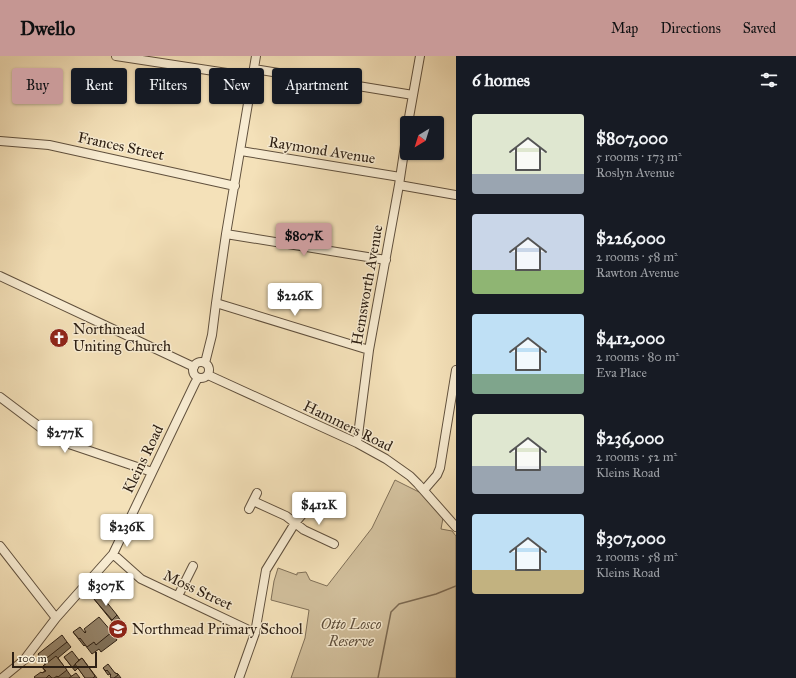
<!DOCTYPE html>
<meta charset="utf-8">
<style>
body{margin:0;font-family:"IM FELL Great Primer",serif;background:#242831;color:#f1f3f6;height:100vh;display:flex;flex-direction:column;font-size:15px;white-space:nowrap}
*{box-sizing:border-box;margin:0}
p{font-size:13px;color:#9ea1a6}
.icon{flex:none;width:22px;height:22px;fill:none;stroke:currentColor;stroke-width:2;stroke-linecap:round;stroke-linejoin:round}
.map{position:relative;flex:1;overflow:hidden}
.side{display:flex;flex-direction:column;background:#171b24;width:340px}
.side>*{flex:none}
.banner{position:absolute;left:12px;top:12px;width:380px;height:36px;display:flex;gap:8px}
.needle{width:26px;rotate:218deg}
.controls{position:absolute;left:400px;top:60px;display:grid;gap:8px}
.controls a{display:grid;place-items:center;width:44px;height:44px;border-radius:4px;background:#171b24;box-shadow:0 1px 3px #0004;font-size:20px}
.scale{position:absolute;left:12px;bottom:10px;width:85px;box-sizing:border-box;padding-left:4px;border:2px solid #2e2014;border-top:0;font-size:11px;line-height:14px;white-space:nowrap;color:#2e2014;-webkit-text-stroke:3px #f8ecd2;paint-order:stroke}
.price{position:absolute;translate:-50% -34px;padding:0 9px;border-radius:4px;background:#fff;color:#222;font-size:13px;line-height:26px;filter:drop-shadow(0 1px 2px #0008)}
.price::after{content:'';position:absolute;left:50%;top:24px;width:12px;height:9px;margin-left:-6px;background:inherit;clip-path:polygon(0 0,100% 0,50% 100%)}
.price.active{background:#c59692;color:#111}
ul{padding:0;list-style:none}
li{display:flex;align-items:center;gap:12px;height:100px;padding:0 16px}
li span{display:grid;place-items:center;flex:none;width:112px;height:80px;border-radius:4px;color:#555}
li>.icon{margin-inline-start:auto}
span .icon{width:48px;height:48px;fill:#fffc;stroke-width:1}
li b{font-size:17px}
h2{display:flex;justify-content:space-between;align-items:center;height:48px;padding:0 16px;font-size:17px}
.chip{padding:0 14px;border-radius:4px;background:#171b24;box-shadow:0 1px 3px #0004;font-size:14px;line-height:36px}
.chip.active{background:#c59692;color:#111}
header{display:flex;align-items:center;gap:24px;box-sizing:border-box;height:56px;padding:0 20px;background:#c59692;color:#111}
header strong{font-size:19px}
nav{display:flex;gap:22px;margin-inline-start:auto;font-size:14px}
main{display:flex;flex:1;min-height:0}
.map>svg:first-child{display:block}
</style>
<header>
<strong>Dwello</strong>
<nav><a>Map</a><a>Directions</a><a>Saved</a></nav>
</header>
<main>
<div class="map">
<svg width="456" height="622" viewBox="0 0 456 622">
<rect width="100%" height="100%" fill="#f4e1b9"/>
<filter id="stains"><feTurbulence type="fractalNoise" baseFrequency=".005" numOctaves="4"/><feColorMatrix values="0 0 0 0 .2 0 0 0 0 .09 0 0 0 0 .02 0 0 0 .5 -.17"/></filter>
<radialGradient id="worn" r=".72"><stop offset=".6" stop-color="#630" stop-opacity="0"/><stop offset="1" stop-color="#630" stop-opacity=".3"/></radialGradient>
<path fill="#d2c09d" stroke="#807058" d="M 395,424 L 419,436 L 436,452 L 443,462 L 441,473 L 452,475 L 456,480 L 456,622 L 291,622 L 305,582 L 309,554 L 271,544 L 274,525 L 278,512 L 297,519 L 297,517 L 306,516 L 310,524 L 327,530 L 372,472 Z"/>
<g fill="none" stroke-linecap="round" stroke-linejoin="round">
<path stroke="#7d6c55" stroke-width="1.5" d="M 378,622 L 391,556 L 399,548 L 436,538 L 456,530"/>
<g stroke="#60503d" stroke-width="10">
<path id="minor" d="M 116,0 L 253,21
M 254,13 L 413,39
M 408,67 L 420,0
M 0,85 L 49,89 L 235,130
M 241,95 L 400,121
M 399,129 L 456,139
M 226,178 L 386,204
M 0,220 L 194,311
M 216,247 L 369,294
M193 314a8 8 0 1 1 16 0a8 8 0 1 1-16 0Z
M 205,307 L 212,279 L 216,247 L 226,178 L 256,0
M 208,319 L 357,387 L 386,403 L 410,420 L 418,428 L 456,471
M 0,341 L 57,384 L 152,416
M 357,387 L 369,294 L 399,129 L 407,76
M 424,434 L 437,419 L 440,412 L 456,314
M 253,445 L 286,460 L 304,474 L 334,488
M 249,453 L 257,437
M 0,490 L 56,562
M 113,498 L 141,523 L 255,577
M 178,540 L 193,510
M 2,622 L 24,604 L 56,562 L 113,498 L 195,327 L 198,322
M 239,622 L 255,577 L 266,514 L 295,467 L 306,454 L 315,447"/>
</g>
<use href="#minor" stroke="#f8ecd2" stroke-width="8"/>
</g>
<path fill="#80725b" stroke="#2e2014" d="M 94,543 L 117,559 L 121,565 L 115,569 Z
M 73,576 L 112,576 L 117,584 L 101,596 L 99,593 L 92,598 L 85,589 L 84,590 Z
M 67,586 L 71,591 L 58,602 L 71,620 L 80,622 L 46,622 L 42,617 L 45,615 L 42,611 L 45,608 L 38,598 Z
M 64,601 L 79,604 L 82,602 L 97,622 L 85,622 L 78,612 L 75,615 Z
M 103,612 L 115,617 L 118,618 L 121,622 L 111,622 L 111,619 L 110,618 L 108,619 Z"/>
<path fill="#95846a" stroke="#2e2014" d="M 100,538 L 117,559 L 112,564 L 94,543 Z
M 99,561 L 112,576 L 96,589 L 94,586 L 87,591 L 80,582 L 79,583 L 73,576 L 80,571 L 85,577 L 86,576 L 84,573 Z
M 62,579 L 67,586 L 43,605 L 38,598 Z
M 72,595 L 79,604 L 75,608 L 75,609 L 72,611 L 64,601 Z
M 56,600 L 67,614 L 58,621 L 57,620 L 54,622 L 52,622 L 49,619 L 46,622 L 35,622 L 34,621 L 41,616 L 42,617 L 46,615 L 42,611 Z
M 82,602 L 95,620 L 93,622 L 85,622 L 75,608 Z
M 108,608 L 115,617 L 118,618 L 118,619 L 114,622 L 111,622 L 110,620 L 111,619 L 107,614 L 106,615 L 103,612 Z
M 76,617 L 80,622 L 69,622 Z"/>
<defs>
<g id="church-disc" transform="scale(1)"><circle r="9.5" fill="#8f2418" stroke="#f8ecd2"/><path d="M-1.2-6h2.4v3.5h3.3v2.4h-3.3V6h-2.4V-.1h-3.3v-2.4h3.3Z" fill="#fff"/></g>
<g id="school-disc" transform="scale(1)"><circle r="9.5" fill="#8f2418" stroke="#f8ecd2"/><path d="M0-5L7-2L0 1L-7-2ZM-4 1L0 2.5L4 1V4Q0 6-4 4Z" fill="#fff"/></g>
</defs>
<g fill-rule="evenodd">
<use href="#church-disc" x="59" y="282"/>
<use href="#school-disc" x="118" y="573"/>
</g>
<g text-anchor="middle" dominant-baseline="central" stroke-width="3" stroke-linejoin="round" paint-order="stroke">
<g font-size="15" fill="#2e2014" stroke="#f8ecd2">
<text transform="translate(121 90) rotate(12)">Frances Street</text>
<text transform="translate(322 94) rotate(9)">Raymond Avenue</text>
<text transform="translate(367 229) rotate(-80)">Hemsworth Avenue</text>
<text transform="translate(348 370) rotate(26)">Hammers Road</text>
<text transform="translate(143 403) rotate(-64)">Kleins Road</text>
<text transform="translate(198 534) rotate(25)">Moss Street</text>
</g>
<g font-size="15" fill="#2e2014" stroke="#f8ecd2" text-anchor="start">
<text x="73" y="273">Northmead<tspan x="73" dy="17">Uniting Church</tspan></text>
<text x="132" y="573">Northmead Primary School</text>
</g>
<g font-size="15" font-style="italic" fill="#5f503d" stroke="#f8ecd2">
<text x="351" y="568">Otto Losco<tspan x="351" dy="17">Reserve</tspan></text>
</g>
</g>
<rect width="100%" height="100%" filter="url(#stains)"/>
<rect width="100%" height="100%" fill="url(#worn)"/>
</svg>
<div class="controls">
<a><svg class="needle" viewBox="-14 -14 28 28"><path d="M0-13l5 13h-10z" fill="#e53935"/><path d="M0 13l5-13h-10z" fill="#9ea1a6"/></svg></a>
</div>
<div class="scale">100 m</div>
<b class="price active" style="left:304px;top:201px">$807K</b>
<b class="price" style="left:295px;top:261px">$226K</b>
<b class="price" style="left:65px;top:398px">$277K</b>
<b class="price" style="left:319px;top:470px">$412K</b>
<b class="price" style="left:127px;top:492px">$236K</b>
<b class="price" style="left:106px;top:551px">$307K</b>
<div class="banner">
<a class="chip active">Buy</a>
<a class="chip">Rent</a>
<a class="chip">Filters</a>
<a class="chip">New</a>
<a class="chip">Apartment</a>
</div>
</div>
<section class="side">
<h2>6 homes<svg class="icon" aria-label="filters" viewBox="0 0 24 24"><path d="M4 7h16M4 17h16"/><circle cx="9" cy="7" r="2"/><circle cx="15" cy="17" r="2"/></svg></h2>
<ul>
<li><span style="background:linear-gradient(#dfe7d0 75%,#9aa5b1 0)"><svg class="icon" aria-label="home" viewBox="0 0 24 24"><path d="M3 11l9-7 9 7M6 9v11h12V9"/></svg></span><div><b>$807,000</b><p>5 rooms · 173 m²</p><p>Roslyn Avenue</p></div></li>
<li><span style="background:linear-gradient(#c9d6e8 70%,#8fb573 0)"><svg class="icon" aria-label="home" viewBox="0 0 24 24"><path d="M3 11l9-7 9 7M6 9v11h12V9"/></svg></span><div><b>$226,000</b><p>2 rooms · 58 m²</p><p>Rawton Avenue</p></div></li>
<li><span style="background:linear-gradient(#bfe0f5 75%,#7fa58c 0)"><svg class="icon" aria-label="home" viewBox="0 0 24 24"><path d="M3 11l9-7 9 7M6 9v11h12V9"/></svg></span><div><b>$412,000</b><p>2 rooms · 80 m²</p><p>Eva Place</p></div></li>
<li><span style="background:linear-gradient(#dfe7d0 65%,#9aa5b1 0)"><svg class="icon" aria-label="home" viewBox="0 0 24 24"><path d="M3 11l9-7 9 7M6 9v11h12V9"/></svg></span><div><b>$236,000</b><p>2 rooms · 52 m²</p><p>Kleins Road</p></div></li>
<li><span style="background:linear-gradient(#bfe0f5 70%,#c2b280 0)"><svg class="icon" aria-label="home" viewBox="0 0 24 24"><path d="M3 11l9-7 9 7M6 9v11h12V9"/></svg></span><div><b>$307,000</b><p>2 rooms · 58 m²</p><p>Kleins Road</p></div></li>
</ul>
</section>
</main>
